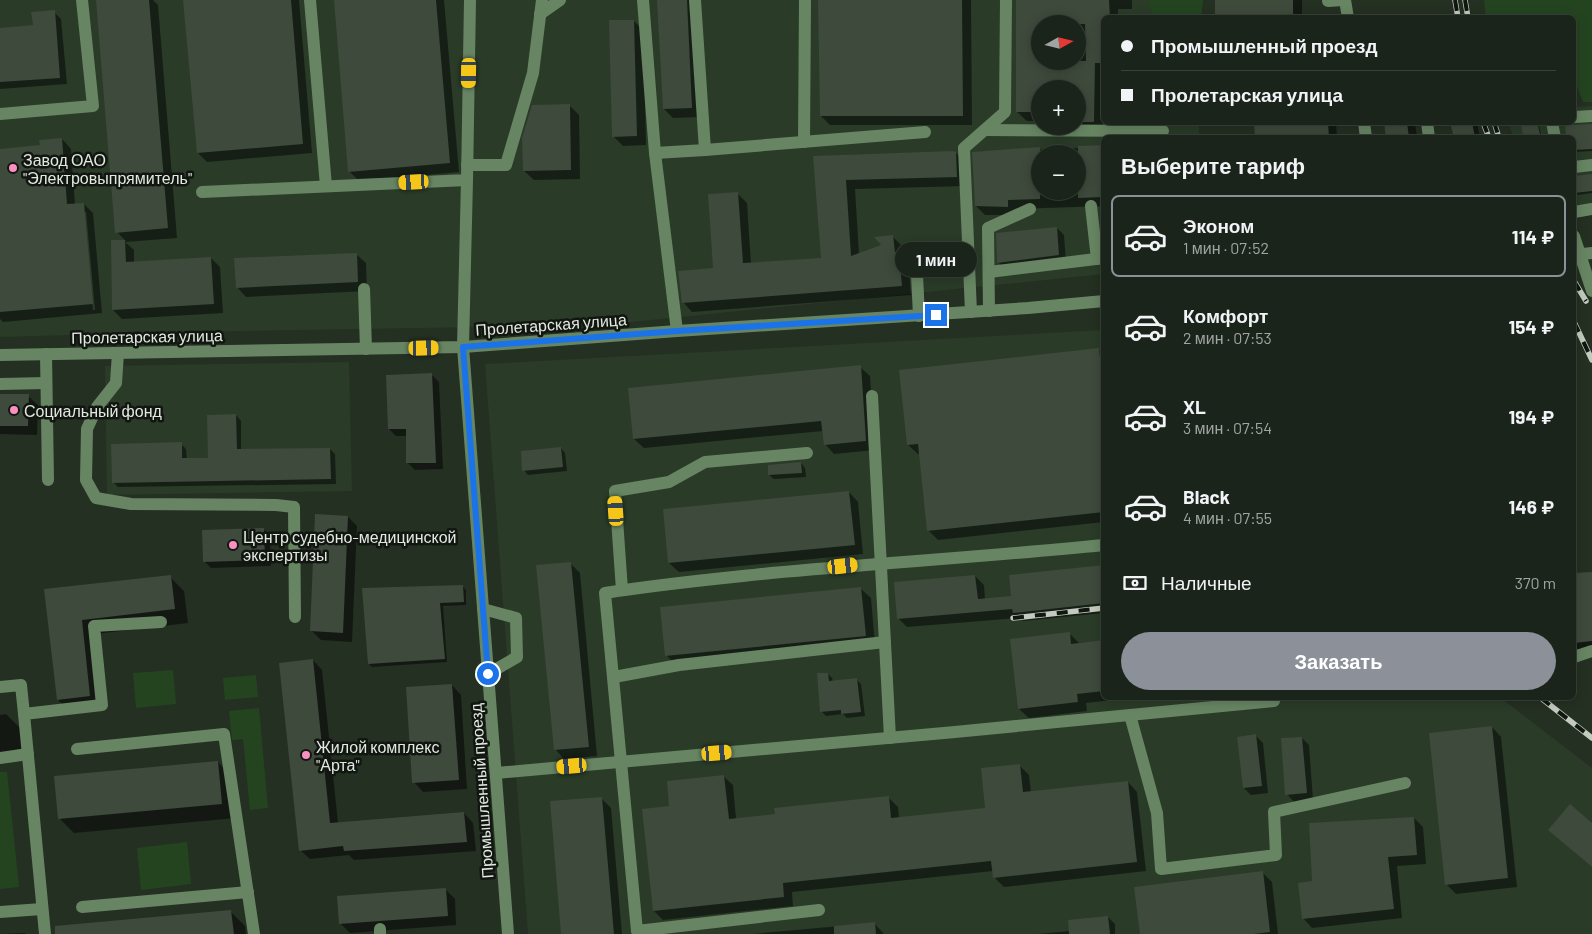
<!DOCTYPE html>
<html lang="ru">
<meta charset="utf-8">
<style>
:root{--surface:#1b241a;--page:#242c23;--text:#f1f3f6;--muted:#a0a4a2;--line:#394139;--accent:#8c9099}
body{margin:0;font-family:Barlow,sans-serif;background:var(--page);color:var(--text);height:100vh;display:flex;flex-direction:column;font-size:19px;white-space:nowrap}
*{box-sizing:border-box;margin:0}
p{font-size:16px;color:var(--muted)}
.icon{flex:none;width:28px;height:28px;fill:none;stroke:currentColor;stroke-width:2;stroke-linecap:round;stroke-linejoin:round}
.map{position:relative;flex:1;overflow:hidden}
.drawer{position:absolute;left:1101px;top:135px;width:475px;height:565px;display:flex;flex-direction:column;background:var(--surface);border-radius:8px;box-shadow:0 2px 12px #0003,0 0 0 1px var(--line)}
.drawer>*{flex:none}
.top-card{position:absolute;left:1101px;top:15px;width:475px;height:110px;border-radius:8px;box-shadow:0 2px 12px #0003,0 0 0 1px var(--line);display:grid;align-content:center;height:110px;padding:0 20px;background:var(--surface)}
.needle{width:32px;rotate:82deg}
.fabs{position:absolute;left:1031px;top:15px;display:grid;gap:10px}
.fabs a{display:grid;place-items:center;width:55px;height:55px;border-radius:50%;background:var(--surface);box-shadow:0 2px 12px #0003,0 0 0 1px var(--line);font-size:25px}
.end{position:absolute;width:22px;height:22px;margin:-11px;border:6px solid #1a73e8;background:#fff;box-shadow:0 0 0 2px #fff}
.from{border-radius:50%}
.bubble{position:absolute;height:35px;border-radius:18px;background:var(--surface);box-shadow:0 2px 12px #0003,0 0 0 1px var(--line);font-size:16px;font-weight:700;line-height:35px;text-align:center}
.car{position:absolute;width:15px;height:30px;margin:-15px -8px;border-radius:6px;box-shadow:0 0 4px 1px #0007;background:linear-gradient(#f5c518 24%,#345 0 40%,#f5c518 0 76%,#345 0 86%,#f5c518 0)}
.top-card b{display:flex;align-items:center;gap:18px;height:48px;font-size:19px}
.top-card b+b{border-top:1px solid var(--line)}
.top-card i{width:12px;height:12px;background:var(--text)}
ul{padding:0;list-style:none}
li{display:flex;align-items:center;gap:15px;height:82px;margin:0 10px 8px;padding:0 10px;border:2px solid transparent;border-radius:8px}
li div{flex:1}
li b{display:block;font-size:19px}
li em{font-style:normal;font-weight:700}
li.active{border-color:var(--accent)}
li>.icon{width:45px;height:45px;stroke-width:1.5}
h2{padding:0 20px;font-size:22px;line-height:60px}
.pay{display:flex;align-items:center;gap:12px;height:55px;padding:0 20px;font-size:19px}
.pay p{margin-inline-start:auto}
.button{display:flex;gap:10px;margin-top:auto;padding:10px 20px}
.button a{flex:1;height:58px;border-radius:30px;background:var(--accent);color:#fff;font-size:20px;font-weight:700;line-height:58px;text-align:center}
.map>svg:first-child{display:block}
.built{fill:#2a3b28;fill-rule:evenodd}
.green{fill:#244420}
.shadow{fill:#0007;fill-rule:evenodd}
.building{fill:#3e4a3c;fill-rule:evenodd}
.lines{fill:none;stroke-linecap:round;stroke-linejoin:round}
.minor{stroke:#678563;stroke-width:12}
.rail-casing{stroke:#c3cbc1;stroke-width:5.5}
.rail{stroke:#111610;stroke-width:4;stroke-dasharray:11;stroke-linecap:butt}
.minor-bridge{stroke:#678563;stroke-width:12}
.route{stroke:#1a73e8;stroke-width:6}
.poi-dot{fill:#fc8fc2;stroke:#111610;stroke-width:2}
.labels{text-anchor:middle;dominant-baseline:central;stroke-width:5;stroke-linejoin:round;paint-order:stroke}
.poi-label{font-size:16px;fill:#e1e9e0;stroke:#111610;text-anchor:start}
.street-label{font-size:16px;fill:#e1e9e0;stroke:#111610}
</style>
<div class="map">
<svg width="1592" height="934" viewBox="0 0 1592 934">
<rect width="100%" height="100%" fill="#243022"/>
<g class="built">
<path d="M0,0H1199V17L1104,18V122L1199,123V137L1104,138V274L602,325L183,332L0,337ZM1040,24H1078V61H1040ZM1040,89H1078V126H1040ZM1040,154H1078V191H1040Z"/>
<polygon points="1592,106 1592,204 1574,205 1574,138 1514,137 1508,123 1574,122 1574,107"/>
<polygon points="1104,330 1104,698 1501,698 1592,768 1592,934 528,934 485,364"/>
<polygon points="349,362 352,491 107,495 105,366"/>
</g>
<g class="green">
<polygon points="1149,0 1203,0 1201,17 1153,17"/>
<polygon points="1484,0 1592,0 1592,102 1583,102 1574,78 1574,18 1486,17"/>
<polygon points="173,670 176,704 136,708 133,673"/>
<polygon points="256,675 258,697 225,700 223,678"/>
<polygon points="259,708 268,808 250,810 243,739 232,740 229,711"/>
<polygon points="0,772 7,772 19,887 0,889"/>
<polygon points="187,842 191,884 141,890 137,848"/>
</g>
<g class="shadow">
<polygon points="98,0 153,0 158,5 177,238 125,242 134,250 134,263 211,258 220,267 223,313 122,319 113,310 112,241 126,241 117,232"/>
<polygon points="184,0 299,0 312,153 207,162 198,153"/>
<polygon points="335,0 444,0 459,172 359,181 349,171"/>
<polygon points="659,0 695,0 701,117 673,118 664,109"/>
<polygon points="820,0 971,0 972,125 830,125 821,116"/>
<path d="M1017,0H1132V9H1118V18H1104L1103,131H1086L1078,123V89H1040V121H1027L1017,112ZM1040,24H1078V61H1040Z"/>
<rect x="1216" y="0" width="86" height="18"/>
<polygon points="54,12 61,19 67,84 0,89 0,30 34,27"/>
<polygon points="634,21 643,30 646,145 623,146 613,136"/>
<polygon points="569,105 579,115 580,179 534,180 524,171"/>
<polygon points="1255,122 1336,122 1337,138 1256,138"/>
<polygon points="1385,122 1415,122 1417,138 1387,138"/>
<polygon points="1452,122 1477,122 1480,138 1455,138"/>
<polygon points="1521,122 1538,122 1542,138 1525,138"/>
<polygon points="1592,125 1592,151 1574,152 1574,126"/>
<path d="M62,139L71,149L75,205L84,204L93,213L102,313L3,322L0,319V150L41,146ZM84,212H86L95,310H93Z"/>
<path d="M1104,147V206L1017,209V215H985L976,206L975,152ZM1040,154H1078V191H1040Z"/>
<polygon points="956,153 965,162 966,186 855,189 859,254 883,245 893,237 902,246 903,257 908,262 911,295 692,312 683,302 714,269 737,193 747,203 751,264 822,259 815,157 845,155"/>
<polygon points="1592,175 1592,193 1578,195 1576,193 1574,177"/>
<polygon points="1057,228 1064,235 1066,262 1005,269 998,262"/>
<polygon points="960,252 964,256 965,274 932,277 927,272"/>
<polygon points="356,254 366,263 367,291 246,297 237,287"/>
<polygon points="1098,349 1104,355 1104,522 938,540 928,530 920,454 918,454 908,445"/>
<polygon points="860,367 870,376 875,450 834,454 825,444 823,431 644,448 634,439"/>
<polygon points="432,375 439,382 443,469 415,470 408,463 407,436 396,436 389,429"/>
<polygon points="0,395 28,396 38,405 37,435 0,434"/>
<polygon points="236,415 241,421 241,450 330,449 335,454 336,484 118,487 113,482 181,444 186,449 187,460 209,459"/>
<polygon points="561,448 565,453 567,471 528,475 524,470"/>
<polygon points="801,463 805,468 806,477 774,479 769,475"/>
<polygon points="849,492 858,502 863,554 679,572 669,563"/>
<polygon points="348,517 357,526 352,642 321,640 312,631"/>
<polygon points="263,529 270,536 271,566 211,568 204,561"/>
<polygon points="570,563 580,573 597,756 564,759 555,749"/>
<polygon points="1104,566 1104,613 1023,621 1019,618 907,627 898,618 975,576 984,585 985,600 1013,597"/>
<polygon points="1592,573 1592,650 1579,650 1574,646 1574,574"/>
<polygon points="170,577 184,591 188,623 95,634 104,710 72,714 58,700 46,590"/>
<polygon points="463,587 466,590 466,605 443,606 447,662 372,667 369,664 363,590"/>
<polygon points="861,589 871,598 875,645 676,665 666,655"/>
<polygon points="1070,634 1079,643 1104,641 1104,698 1131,698 1086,703 1087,711 1029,718 1019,709"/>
<polygon points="313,660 322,670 338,823 464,813 473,823 476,851 354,860 349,855 310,859 300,850"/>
<polygon points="828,674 832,678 833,682 856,679 861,684 865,716 847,718 843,714 826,716 821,711"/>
<polygon points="452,685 461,695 467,789 423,792 414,782"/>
<polygon points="6,714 21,729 24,758 0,761 0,715"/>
<polygon points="1492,727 1501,737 1517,887 1456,894 1446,884"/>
<polygon points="1256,736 1263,743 1268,793 1251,795 1244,788"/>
<polygon points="1302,738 1309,745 1313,800 1294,802 1287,794"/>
<polygon points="218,762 232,777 236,818 74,833 60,819"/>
<polygon points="1020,766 1029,775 1031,793 1128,782 1137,792 1146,871 1004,887 994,877 993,871 792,892 793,906 663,920 654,911 671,807 723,776 733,785 736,819 777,815 888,797 898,807 899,818 987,809"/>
<polygon points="601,798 611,808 622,934 563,934"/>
<polygon points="1414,818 1423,827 1426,864 1397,866 1402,918 1312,928 1303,918 1313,882"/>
<polygon points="1592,825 1592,867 1549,830"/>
<polygon points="1263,873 1272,882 1278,934 1141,934"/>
<polygon points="445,889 455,899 456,925 350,933 340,923"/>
<polygon points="231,912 245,926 246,934 59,934"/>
<polygon points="1108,917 1115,924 1115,934 1038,934 1070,931"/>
<polygon points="874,923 884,934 752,934"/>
<polygon points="25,933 26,934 0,934"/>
</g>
<g class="building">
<polygon points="96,0 149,0 168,228 115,233"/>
<polygon points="183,0 291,0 303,144 197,153"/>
<polygon points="334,0 436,0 450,163 348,172"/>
<polygon points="657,0 687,0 692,108 663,109"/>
<polygon points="818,0 962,0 963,116 820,116"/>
<path d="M1016,0H1109L1110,18H1104V63H1095L1094,122H1078V89H1040V112H1016ZM1040,24H1085L1086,61H1040Z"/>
<rect x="1215" y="0" width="78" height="18"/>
<polygon points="55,10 60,78 0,82 0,28 33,25 31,12"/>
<polygon points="609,20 634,20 637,136 612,137"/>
<polygon points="570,104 571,170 523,171 522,138 532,105"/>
<polygon points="1254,122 1328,122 1329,138 1255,138"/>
<polygon points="1384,122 1407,122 1409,138 1386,138"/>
<polygon points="1450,122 1472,122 1475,138 1454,138"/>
<polygon points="1520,122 1537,122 1541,138 1524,138"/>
<polygon points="1565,122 1574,125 1592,124 1592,149 1574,150 1574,138 1566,138"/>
<polygon points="62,138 67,204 84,203 93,304 0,312 0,149 40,145 39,140"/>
<polygon points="1104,145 1104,197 1078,198 1078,146"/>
<polygon points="1040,147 1040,199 1008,200 1008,207 975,206 972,152"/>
<polygon points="952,151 956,152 957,177 846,180 851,256 881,245 874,237 893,235 895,252 899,252 902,286 682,303 678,271 713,268 708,194 738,192 743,263 821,258 813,156"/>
<polygon points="1592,174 1592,191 1574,193 1574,176"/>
<polygon points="1057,227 1059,255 997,263 996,233"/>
<polygon points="111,240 125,240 126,262 211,257 214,304 112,310"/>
<polygon points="960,251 961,270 926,273 924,253"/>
<polygon points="357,253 358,282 236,288 234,258"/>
<polygon points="1099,348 1104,393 1104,512 927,531 918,444 907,445 899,370"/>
<polygon points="861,365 866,441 824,445 821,421 633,439 628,388"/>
<polygon points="432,373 436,463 406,463 406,429 388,429 386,375"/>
<polygon points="0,394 29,394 28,426 0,426"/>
<polygon points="236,414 237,449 330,448 331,479 112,483 111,444 182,442 182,458 208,458 207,415"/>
<polygon points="561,447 563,467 522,471 521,451"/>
<polygon points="801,462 802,473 768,475 768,465"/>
<polygon points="849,491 855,545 668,563 663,509"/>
<polygon points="315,514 348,516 343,633 310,631"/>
<polygon points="264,528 265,560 203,562 202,530"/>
<polygon points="571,562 589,747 554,750 536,565"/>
<polygon points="1104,565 1104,603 1013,613 1012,609 897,619 894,582 975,575 978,599 1011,596 1009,575"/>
<polygon points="1592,572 1592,641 1574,643 1574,573"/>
<polygon points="171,575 175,609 82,620 90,696 57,700 44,589"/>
<polygon points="463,585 464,602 440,603 445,659 368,664 362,588"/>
<polygon points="861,587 866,636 665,656 660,607"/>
<polygon points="1070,632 1071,644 1104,640 1104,691 1077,694 1078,702 1018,709 1010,639"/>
<polygon points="313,659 330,823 464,812 467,842 344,851 343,846 299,851 279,663"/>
<polygon points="817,673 828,673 829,681 857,678 861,712 841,714 841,710 820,712"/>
<polygon points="452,684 459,780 412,783 406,687"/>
<polygon points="1492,726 1508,878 1445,885 1429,733"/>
<polygon points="1256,734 1262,786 1243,788 1237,737"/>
<polygon points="1302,737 1307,793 1285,795 1281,738"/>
<polygon points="218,761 222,804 58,819 54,776"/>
<polygon points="1020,764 1023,792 1128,781 1137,862 993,878 991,861 783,883 784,897 653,911 642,809 669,806 667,781 724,775 729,819 775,814 774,808 889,796 891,818 985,808 981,768"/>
<polygon points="602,797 614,934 561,934 550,801"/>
<polygon points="1570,804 1592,823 1592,867 1548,830"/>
<polygon points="1414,817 1417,855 1388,857 1394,909 1302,919 1298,883 1312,881 1309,823"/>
<polygon points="1263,871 1270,932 1254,934 1140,934 1134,887"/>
<polygon points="446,888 448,916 339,924 337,896"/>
<polygon points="231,910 234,934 55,934 55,926"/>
<polygon points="1108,916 1110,934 1069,934 1068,920"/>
<polygon points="875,922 876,934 834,934 834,926"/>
</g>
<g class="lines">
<g class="minor">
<polyline points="310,0 326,186"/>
<polyline points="643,0 655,153 677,331"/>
<polyline points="1345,0 1348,18"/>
<polyline points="1328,1 1343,0"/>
<polyline points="540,14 560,0"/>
<polyline points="0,114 93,106 82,0"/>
<polyline points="1574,117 1592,116"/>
<polyline points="1364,122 1366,138"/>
<polyline points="1427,122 1429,138"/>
<polyline points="1552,122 1555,138"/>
<polyline points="985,130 1163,131"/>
<polyline points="804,142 805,0"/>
<polyline points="705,150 925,132"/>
<polyline points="655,153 705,150 695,0"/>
<polyline points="467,165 506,165 533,73 542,0"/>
<polyline points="1574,167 1592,165"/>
<polyline points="467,180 463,347 508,934"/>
<polyline points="202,192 467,180 470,0"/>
<polyline points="1091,206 1097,259"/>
<polyline points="1574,212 1592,209"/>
<polyline points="1574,236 1592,291"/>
<polyline points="916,254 919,316"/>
<polyline points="989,272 1104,258"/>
<polyline points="364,289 366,349"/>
<polyline points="989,311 988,228 1030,209"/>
<polyline points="971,312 964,148 1005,112 1006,0"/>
<polyline points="118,353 116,383 97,407 87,429 86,480 96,498 131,504 276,505 294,507 295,617"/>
<polyline points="46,354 48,480"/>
<polyline points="0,355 463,347 677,331 1028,308 1104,301"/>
<polyline points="0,384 46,383"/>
<polyline points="872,396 890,738"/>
<polyline points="622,590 615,491 669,482 705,462 807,453"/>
<polyline points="483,609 516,618 517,657 488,674"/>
<polyline points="1574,657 1592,651"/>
<polyline points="614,677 679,665 885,642"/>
<polyline points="0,687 21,685 24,714"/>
<polyline points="1130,715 1157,813 1161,869 1276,855 1274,812 1405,783"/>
<polyline points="77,749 224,734 254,934"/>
<polyline points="0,758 28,754"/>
<polyline points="496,773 955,732 1274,701"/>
<polyline points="82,907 248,892"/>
<path d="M819,910L637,931L605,593C660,584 715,579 771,573C882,563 993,556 1104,545"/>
<polyline points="0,912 42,909"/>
<polyline points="380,929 380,934"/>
<polyline points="45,934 24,714 102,705 94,626 161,622"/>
</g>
<g class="rail-casing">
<g id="rail">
<polyline points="1455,0 1458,18"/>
<polyline points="1465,0 1468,18"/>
<polyline points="1483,122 1489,138"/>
<polyline points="1494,122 1499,138"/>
<polyline points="1574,281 1586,301"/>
<polyline points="1574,322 1592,360"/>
<polyline points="1013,618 1104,608"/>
<polyline points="1541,698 1592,738"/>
</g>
</g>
<use href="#rail" class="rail"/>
<polyline class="minor-bridge" points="1574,255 1592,253"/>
</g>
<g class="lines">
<polyline class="route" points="488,674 463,347 677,331 936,315"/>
</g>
<g class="poi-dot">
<circle cx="13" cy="168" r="5"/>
<circle cx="14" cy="410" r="5"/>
<circle cx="233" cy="545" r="5"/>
<circle cx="306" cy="755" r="5"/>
</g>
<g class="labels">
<g class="poi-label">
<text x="23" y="159">Завод ОАО<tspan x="23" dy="18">"Электровыпрямитель"</tspan></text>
<text x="24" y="410">Социальный фонд</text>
<text x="243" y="536">Центр судебно-медицинской<tspan x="243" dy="18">экспертизы</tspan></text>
<text x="316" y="746">Жилой комплекс<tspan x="316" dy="18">"Арта"</tspan></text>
</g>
<g class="street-label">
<text transform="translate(551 324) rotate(-4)">Пролетарская улица</text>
<text transform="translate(147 336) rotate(-1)">Пролетарская улица</text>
<text transform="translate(481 791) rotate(-94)">Промышленный проезд</text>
</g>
</g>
</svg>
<div class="fabs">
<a><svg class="needle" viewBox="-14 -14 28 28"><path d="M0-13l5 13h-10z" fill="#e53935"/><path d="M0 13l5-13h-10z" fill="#a0a4a2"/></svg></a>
<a>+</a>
<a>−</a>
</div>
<i class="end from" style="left:488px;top:674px"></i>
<i class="end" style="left:936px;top:315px"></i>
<div class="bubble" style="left:895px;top:242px;width:82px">1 мин</div>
<i class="car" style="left:469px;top:73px;rotate:181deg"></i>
<i class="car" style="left:414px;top:182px;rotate:267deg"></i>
<i class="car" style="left:424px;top:348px;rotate:89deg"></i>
<i class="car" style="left:616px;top:511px;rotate:356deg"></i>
<i class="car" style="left:843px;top:566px;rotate:84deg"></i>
<i class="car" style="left:717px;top:753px;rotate:85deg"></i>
<i class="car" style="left:572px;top:766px;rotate:265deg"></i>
<div class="top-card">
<b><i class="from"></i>Промышленный проезд</b>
<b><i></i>Пролетарская улица</b>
</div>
<section class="drawer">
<h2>Выберите тариф</h2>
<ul>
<li class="active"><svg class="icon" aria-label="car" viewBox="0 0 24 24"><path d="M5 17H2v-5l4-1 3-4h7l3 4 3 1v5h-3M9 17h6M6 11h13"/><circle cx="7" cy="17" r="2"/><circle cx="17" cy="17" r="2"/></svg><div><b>Эконом</b><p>1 мин · 07:52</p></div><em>114 ₽</em></li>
<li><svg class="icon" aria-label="car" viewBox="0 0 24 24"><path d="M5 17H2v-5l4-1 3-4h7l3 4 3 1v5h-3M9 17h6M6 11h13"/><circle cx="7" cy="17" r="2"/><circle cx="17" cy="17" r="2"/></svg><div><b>Комфорт</b><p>2 мин · 07:53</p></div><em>154 ₽</em></li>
<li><svg class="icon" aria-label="car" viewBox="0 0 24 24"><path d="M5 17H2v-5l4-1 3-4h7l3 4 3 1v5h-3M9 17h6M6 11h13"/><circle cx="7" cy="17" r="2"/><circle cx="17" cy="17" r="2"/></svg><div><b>XL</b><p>3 мин · 07:54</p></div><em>194 ₽</em></li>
<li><svg class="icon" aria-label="car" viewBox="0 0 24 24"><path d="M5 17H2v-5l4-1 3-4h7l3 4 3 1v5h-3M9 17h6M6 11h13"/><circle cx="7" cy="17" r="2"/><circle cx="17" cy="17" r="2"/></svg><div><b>Black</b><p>4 мин · 07:55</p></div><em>146 ₽</em></li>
</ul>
<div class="pay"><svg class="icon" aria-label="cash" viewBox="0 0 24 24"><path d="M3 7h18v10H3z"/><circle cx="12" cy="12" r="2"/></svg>Наличные<p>370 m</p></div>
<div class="button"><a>Заказать</a></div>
</section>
</div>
